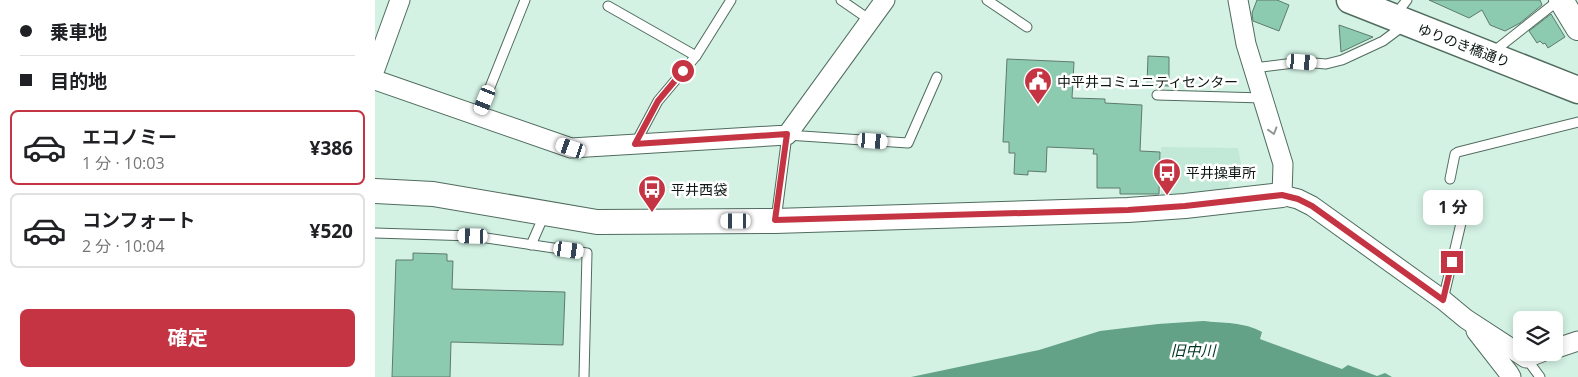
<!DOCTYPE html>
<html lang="ja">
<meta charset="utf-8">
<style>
:root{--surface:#fff;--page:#f6f6f6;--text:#202124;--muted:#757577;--line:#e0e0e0;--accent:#c43443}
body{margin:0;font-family:"Open Sans","Noto Sans JP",sans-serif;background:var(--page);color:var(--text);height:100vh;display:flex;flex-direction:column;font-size:19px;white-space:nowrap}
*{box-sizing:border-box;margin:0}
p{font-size:16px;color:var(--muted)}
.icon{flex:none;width:28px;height:28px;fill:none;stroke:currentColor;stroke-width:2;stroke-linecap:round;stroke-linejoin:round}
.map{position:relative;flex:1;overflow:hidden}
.side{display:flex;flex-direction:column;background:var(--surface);width:375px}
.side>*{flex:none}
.guide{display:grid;align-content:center;height:110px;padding:0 20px;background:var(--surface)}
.buttons{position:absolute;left:1138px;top:311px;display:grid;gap:10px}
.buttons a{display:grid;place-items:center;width:50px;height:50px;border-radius:8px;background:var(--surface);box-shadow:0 2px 8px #0003;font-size:25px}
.end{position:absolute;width:22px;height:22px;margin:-11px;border:6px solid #c43443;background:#fff;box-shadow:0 0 0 2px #fff}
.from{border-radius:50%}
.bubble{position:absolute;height:35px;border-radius:8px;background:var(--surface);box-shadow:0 2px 8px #0003;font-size:16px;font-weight:700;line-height:35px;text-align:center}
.car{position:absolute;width:15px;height:30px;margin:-15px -8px;border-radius:6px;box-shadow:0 0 4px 1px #0007;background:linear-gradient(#fff 24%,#345 0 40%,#fff 0 76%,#345 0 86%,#fff 0)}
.guide b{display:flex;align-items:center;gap:18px;height:48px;font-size:19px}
.guide b+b{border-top:1px solid var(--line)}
.guide i{width:12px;height:12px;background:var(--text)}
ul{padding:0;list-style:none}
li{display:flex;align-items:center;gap:15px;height:75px;margin:0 10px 8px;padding:0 10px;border:2px solid var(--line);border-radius:8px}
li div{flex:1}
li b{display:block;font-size:19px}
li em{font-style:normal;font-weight:700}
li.current{border-color:var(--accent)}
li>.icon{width:45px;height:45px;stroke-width:1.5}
.button{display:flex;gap:10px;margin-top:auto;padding:10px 20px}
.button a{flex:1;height:58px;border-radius:8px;background:var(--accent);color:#fff;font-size:20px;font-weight:700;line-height:58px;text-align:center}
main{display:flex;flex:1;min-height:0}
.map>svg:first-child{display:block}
.built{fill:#c2e9d7}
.water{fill:#64a288}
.building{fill:#8ccbb0;stroke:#5e7a6d}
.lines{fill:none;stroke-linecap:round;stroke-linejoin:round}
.service-casing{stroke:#506c5f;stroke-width:11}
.minor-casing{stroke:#506c5f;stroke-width:21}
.tertiary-casing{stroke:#506c5f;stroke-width:26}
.secondary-casing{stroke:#506c5f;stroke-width:29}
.service{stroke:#fff;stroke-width:9}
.minor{stroke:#fff;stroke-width:19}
.tertiary{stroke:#fff;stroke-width:24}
.secondary{stroke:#fff;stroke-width:26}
.oneway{stroke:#929794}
.route{stroke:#c43443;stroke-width:6}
.labels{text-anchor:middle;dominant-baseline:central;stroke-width:5;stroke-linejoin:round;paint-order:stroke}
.street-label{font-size:14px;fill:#0c1712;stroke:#fff}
.poi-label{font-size:14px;fill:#0c1712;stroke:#fff;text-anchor:start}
.water-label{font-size:15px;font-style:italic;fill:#003524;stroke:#fff}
</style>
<main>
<section class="side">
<div class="guide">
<b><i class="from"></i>乗車地</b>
<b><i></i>目的地</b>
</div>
<ul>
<li class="current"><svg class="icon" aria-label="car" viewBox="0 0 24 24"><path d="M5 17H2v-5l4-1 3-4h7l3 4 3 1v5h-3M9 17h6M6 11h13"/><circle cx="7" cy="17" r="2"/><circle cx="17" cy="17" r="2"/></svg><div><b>エコノミー</b><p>1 分 · 10:03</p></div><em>¥386</em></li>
<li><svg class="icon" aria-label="car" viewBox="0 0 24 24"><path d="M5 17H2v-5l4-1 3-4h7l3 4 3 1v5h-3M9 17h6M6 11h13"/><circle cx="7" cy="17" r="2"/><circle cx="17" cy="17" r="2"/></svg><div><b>コンフォート</b><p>2 分 · 10:04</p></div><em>¥520</em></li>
</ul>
<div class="button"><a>確定</a></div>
</section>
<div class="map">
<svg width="1203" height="377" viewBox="0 0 1203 377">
<rect width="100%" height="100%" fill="#d3f2e4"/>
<polygon class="built" points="786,147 863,148 867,168 856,170 854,188 828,197 786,199"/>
<path class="water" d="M828,321C847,323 870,322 887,332L885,339L967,369L973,365L1002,376L1010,373L1017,377H536L664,350L725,331L783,324Z"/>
<g class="building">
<polygon points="882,0 902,0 914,5 904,31 878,21 877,13"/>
<polygon points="1054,0 1165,0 1167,5 1145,23 1130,31 1115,25 1107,10 1094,18"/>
<polygon points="1176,14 1190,37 1173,48 1170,43 1168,44 1165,41 1162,43 1154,31"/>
<polygon points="964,25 998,37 966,52"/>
<polygon points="773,56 794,57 794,86 772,85"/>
<polygon points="632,59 699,62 697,98 730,99 730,103 767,105 765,151 785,152 784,194 745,194 745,188 722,188 722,154 718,154 719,149 672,147 671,172 653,171 653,175 639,174 640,153 634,153 634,142 628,142"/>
<polygon points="38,253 72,254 72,261 78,261 77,289 190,292 188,345 76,342 75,377 17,377 21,260 38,260"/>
</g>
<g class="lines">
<g class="service-casing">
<g id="service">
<polyline points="466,0 495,20"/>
<polyline points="612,0 652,27"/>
<polyline points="233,6 321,56"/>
<polyline points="1020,15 1032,0"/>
<polyline points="1118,52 1184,0"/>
<polyline points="879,68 927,62 951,64 967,60 1008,41 1028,26"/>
<polyline points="782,95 888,98"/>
<polyline points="103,117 150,0"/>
<polyline points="260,144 283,101 321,56 356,0"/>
<polyline points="1075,179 1080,154 1083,152 1203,122"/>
<polyline points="401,220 412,135 533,143 562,77"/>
<polyline points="0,233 98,236 212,253 209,377"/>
<polyline points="156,245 170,213"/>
<polyline points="1068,300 1090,206"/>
<polyline points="1151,358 1165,377"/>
</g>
</g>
<g class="minor-casing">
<g id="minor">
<polyline points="863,0 871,44 908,164 907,195 923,199 937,206 1068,300 1091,319 1151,358 1167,352"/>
<polyline points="0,69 25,0"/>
<polyline points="0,80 196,148 412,135 510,0"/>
<polyline points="1101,331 1133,372 1136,377"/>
<polyline points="1179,349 1203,341"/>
</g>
</g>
<g class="tertiary-casing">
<g id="tertiary">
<polyline points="1186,0 1203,28"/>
<polyline points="0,191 58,194 222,222 400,221 753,210 810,206 907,195"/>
</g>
</g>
<g class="secondary-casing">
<polyline id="secondary" points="975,0 1203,90"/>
</g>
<use href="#service" class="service"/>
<use href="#minor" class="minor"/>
<use href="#tertiary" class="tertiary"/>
<use href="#secondary" class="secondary"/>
</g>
<defs><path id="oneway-chevron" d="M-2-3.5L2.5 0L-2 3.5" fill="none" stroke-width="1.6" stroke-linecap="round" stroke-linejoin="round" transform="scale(1.25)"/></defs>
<use class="oneway" href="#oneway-chevron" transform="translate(898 131) rotate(73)"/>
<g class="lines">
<polyline class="route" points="308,71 283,101 260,144 412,134 400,220 753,210 810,206 907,195 923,199 937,206 1068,300 1077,262"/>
</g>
<defs>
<g id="civic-pin" transform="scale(1.4375)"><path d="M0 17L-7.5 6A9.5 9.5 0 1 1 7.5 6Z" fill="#c43443" stroke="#fff"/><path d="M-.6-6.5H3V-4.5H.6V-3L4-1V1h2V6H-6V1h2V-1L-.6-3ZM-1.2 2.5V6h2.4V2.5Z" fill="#fff"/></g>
<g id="bus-pin" transform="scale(1.4375)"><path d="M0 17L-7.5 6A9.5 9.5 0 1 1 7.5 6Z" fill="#c43443" stroke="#fff"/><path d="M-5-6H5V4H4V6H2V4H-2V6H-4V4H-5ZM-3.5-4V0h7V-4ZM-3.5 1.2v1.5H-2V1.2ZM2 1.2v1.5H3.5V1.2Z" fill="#fff"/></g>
</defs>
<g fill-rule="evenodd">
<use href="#civic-pin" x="663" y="81"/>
<use href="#bus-pin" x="792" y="172"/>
<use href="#bus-pin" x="277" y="189"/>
</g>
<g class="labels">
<g class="street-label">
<text transform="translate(1089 45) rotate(21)">ゆりのき橋通り</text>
</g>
<g class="poi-label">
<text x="682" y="81">中平井コミュニティセンター</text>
<text x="811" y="172">平井操車所</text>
<text x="296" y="189">平井西袋</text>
</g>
<g class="water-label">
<text x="818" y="350">旧中川</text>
</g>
</g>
</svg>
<div class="buttons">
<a><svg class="icon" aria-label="layers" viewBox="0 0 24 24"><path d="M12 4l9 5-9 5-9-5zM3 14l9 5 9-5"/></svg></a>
</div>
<i class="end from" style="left:308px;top:71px"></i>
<i class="end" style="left:1077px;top:262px"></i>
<div class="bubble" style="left:1048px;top:190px;width:60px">1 分</div>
<i class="car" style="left:927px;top:62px;rotate:95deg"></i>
<i class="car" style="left:110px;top:100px;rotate:202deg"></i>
<i class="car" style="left:498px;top:141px;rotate:94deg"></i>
<i class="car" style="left:196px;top:148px;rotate:289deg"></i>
<i class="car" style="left:361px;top:221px;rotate:270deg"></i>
<i class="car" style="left:98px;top:236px;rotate:272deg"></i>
<i class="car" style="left:194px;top:250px;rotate:98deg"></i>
</div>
</main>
